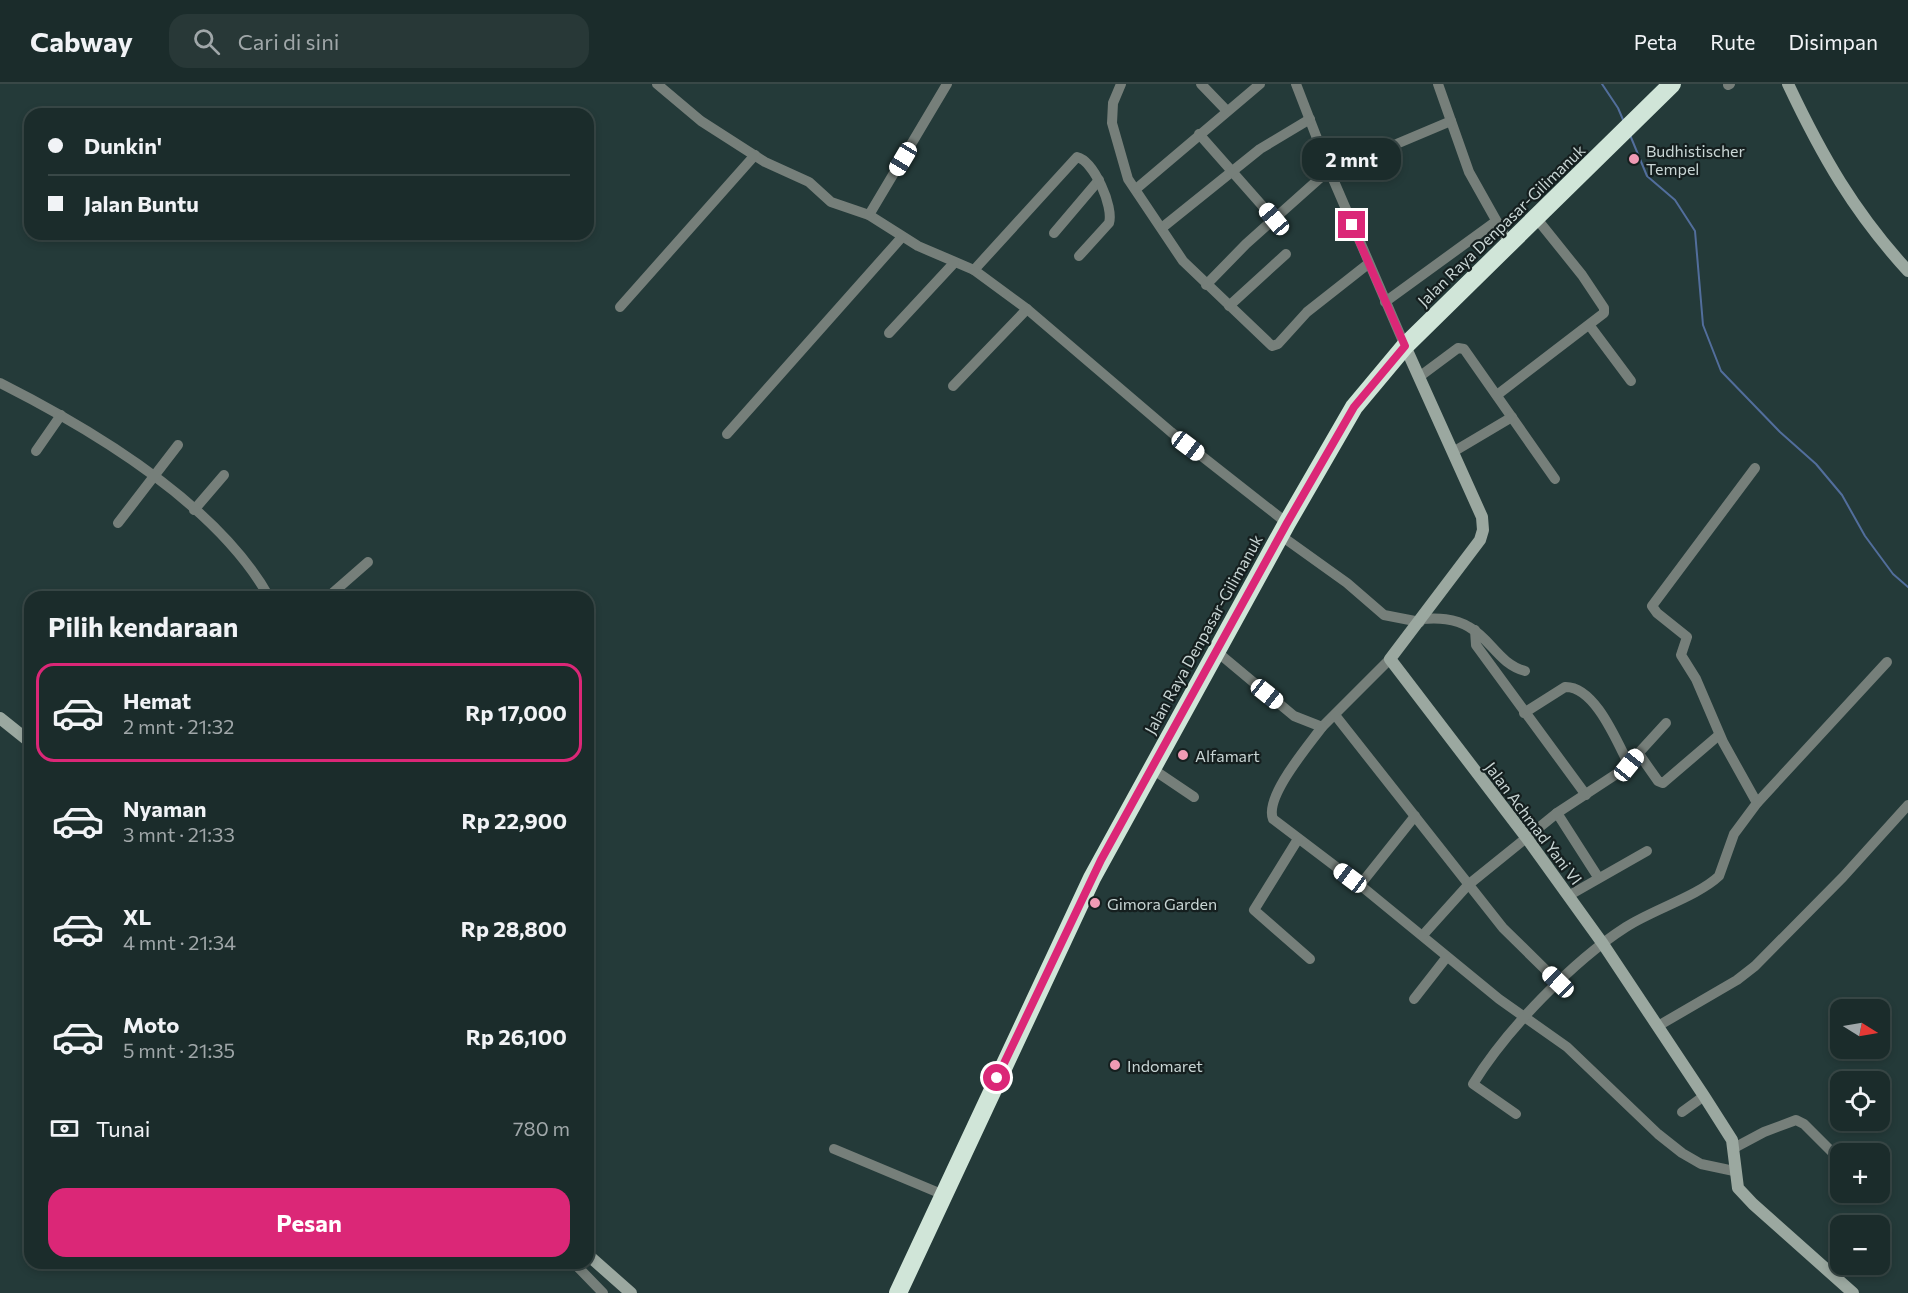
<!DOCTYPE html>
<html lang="id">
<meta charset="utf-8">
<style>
:root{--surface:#1b2c2b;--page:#283837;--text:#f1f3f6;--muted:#a0a7a9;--line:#394847;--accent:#db2777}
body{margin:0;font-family:Commissioner,sans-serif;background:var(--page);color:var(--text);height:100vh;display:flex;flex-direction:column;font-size:22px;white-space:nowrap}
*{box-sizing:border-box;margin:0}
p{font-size:20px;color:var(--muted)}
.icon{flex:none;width:33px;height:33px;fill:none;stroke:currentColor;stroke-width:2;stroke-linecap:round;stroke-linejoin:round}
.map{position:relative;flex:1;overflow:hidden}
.sheet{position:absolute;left:24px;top:507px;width:570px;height:678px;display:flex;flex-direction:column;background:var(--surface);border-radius:18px;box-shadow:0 3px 9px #0003,0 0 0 2px var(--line)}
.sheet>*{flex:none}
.top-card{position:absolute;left:24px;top:24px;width:570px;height:132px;border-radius:18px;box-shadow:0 3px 9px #0003,0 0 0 2px var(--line);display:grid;align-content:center;height:132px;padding:0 24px;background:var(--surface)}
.needle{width:39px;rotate:101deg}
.buttons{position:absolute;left:1830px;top:915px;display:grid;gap:12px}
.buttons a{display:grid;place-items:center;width:60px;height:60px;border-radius:12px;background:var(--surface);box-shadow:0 3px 9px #0003,0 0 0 2px var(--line);font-size:30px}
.end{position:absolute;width:27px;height:27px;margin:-14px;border:8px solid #db2777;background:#fff;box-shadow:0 0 0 3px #fff}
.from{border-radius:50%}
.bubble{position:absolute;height:42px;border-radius:18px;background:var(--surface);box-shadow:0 3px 9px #0003,0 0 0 2px var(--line);font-size:20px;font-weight:700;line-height:42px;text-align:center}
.car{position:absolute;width:18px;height:36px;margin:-18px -9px;border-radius:8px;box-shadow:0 0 4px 2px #0007;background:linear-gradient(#fff 24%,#345 0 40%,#fff 0 76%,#345 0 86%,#fff 0)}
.top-card b{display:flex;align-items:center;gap:21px;height:57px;font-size:22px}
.top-card b+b{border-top:2px solid var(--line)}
.top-card i{width:15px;height:15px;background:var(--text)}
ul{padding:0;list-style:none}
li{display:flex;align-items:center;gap:18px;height:99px;margin:0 12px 9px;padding:0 12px;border:3px solid transparent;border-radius:18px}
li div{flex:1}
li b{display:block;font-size:22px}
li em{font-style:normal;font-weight:700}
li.active{border-color:var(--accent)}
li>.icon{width:54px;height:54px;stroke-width:1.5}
h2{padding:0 24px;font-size:27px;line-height:72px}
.pay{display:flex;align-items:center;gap:15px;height:66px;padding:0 24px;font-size:22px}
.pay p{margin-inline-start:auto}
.cta{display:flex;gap:12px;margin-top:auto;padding:12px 24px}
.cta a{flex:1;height:69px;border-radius:18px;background:var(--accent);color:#fff;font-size:24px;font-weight:700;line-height:69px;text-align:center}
header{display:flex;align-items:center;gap:36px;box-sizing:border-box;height:84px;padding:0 30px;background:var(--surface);border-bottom:2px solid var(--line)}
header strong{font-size:28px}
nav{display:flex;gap:33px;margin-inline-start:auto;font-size:21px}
.search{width:420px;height:54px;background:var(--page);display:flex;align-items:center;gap:15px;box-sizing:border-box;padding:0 21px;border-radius:18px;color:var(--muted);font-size:22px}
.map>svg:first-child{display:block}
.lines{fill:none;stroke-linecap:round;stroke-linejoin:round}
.stream{stroke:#526e9c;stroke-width:2}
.street{stroke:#767f7a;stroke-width:10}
.secondary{stroke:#9ba8a0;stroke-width:12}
.highway{stroke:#d0e5d8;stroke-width:18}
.route{stroke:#db2777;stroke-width:8}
.poi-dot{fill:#f09ab4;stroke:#151f1f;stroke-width:2}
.labels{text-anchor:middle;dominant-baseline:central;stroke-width:4.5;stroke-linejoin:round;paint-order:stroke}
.poi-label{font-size:16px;fill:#c9d6d5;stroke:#151f1f;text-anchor:start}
.street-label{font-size:16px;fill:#c9d6d5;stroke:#151f1f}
</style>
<header>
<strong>Cabway</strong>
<div class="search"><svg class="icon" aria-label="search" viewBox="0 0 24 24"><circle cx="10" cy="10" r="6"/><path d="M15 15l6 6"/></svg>Cari di sini</div>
<nav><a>Peta</a><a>Rute</a><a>Disimpan</a></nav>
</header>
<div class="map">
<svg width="1908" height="1209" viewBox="0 0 1908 1209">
<rect width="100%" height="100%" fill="#243a39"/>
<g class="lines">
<g class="stream">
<polyline points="1602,0 1618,24 1624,38"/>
<polyline points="1630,51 1647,92 1675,116 1695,147 1703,241 1721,287 1780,348 1816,380 1842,411 1865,452 1893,490 1908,503"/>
</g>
<g class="street">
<polyline points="657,0 701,37 765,78 809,98 831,118 869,131 918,162 974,186 1027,225 1171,348 1287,439"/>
<polyline points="1121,0 1113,19 1112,39 1128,95 1183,177 1272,262 1278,260 1307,228 1368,180"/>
<polyline points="1201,0 1227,27"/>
<polyline points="1296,0 1330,88 1405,262"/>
<polyline points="1438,0 1469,88 1510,161"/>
<polyline points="1728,1 1730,0"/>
<polyline points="1199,50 1274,135"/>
<polyline points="1330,88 1451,37"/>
<polyline points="1136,105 1260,0"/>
<polyline points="869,131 947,0"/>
<polyline points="1163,143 1260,65 1310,35"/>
<polyline points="1054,149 1099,96"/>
<path d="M974,186L1077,73C1094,77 1114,123 1109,139L1079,172"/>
<polyline points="1206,201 1246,160 1329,86"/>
<polyline points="1385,218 1495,138"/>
<polyline points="1229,222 1286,170"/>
<polyline points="620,223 755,71"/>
<polyline points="1590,242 1631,297"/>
<polyline points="889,249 954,179"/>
<polyline points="1419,293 1458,264 1464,265 1555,395"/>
<path d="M0,299C93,346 217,420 269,513"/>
<polyline points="953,302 1027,225"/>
<polyline points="1497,311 1604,229 1604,224 1582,191 1537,135"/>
<polyline points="727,350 902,153"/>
<polyline points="36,367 61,331"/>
<polyline points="1453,368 1512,333"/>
<polyline points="1755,384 1652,522 1657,529 1687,553 1681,571 1696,595 1723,658 1757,719"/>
<polyline points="194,426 224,391"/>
<polyline points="118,439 178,361"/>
<polyline points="1280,451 1347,499 1384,531 1420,538"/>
<polyline points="328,513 368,478"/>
<path d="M1422,535C1438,534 1454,534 1469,543C1491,555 1499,580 1525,587"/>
<polyline points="1475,546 1476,561 1586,711"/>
<polyline points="1216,567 1294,632 1322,643 1390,575"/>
<path d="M1524,629L1565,603C1595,602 1617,658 1629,681"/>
<polyline points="1335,631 1503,844 1558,898"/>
<path d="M1322,643C1309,661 1264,713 1273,735L1360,801L1499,915L1567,963L1658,1050L1682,1069L1701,1080L1734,1087"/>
<polyline points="1639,670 1658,697 1663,699 1719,651"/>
<polyline points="1151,684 1194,713"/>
<polyline points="1557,729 1598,793"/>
<polyline points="1298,755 1254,826 1310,875"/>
<polyline points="1360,801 1415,732"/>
<polyline points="1568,812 1647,767"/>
<polyline points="1423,851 1468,801 1557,729 1624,685 1666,639"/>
<polyline points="1414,915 1446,874"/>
<polyline points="1658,942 1737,896 1755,882 1843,793 1908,721"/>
<polyline points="1682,1028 1704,1012"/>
<path d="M1516,1030L1473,1000C1506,946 1573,877 1626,843C1652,826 1698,812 1719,792L1734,750L1757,719L1887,578"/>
<polyline points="1734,1064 1764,1048 1796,1036 1804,1040 1840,1076"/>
<polyline points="834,1065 944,1111"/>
<polyline points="1873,1108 1876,1112"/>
<polyline points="574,1179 603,1209"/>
</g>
<g class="secondary">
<path d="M1788,0C1822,72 1854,128 1908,187"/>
<polyline points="1405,262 1482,433 1483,446 1480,456 1390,575 1526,753 1603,860 1704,1012 1732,1056 1738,1104 1753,1120 1853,1209"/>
<polyline points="0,634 30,658"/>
<polyline points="588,1171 631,1209"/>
</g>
<polyline class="highway" points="898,1209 1092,794 1287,439 1354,323 1405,262 1672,0"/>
</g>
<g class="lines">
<polyline class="route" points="997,994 1101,776 1287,439 1354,323 1405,262 1352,141"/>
</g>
<g class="poi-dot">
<circle cx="1634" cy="75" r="6"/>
<circle cx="1183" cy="671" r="6"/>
<circle cx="1095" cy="819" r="6"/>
<circle cx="1115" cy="981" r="6"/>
</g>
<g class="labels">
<g class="poi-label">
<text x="1646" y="66">Budhistischer<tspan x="1646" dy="18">Tempel</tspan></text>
<text x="1195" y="671">Alfamart</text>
<text x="1107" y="819">Gimora Garden</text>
<text x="1127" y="981">Indomaret</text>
</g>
<g class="street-label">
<text transform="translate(1501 141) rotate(-44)">Jalan Raya Denpasar-Gilimanuk</text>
<text transform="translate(1203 550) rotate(-61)">Jalan Raya Denpasar-Gilimanuk</text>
<text transform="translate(1534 739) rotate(53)">Jalan Achmad Yani VI</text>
</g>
</g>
</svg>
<div class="buttons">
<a><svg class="needle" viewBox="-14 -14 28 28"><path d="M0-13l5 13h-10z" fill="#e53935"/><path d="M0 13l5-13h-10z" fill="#a0a7a9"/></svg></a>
<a><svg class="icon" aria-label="locate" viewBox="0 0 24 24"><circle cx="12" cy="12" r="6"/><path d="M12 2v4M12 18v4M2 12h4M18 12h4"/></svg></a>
<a>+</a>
<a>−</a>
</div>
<i class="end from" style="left:997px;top:994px"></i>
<i class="end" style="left:1352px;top:141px"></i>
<div class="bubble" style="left:1302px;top:54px;width:99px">2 mnt</div>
<i class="car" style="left:903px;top:75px;rotate:211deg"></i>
<i class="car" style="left:1274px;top:135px;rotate:320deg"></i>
<i class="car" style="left:1188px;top:362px;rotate:127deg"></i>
<i class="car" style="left:1267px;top:610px;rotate:129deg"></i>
<i class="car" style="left:1629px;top:681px;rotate:39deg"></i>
<i class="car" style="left:1350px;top:794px;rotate:307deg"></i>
<i class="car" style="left:1558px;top:898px;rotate:314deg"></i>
<div class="top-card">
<b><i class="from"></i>Dunkin'</b>
<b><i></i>Jalan Buntu</b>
</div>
<section class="sheet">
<h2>Pilih kendaraan</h2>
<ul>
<li class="active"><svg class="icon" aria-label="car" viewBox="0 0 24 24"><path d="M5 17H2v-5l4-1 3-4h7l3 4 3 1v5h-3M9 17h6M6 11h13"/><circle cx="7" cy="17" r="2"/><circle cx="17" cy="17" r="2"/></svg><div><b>Hemat</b><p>2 mnt · 21:32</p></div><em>Rp 17,000</em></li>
<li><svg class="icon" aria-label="car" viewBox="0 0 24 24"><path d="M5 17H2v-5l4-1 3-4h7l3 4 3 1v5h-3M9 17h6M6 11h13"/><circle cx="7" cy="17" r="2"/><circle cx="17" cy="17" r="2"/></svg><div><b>Nyaman</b><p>3 mnt · 21:33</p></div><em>Rp 22,900</em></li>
<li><svg class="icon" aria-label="car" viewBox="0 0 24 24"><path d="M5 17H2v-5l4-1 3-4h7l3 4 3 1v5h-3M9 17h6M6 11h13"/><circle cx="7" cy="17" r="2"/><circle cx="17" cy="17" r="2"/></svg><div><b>XL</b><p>4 mnt · 21:34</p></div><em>Rp 28,800</em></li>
<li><svg class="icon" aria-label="car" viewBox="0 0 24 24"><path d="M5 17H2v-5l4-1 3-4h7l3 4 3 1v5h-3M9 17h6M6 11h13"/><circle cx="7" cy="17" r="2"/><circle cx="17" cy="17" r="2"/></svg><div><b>Moto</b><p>5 mnt · 21:35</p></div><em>Rp 26,100</em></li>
</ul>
<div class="pay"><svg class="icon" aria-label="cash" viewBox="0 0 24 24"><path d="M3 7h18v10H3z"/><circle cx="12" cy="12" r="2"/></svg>Tunai<p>780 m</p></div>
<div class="cta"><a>Pesan</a></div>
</section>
</div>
